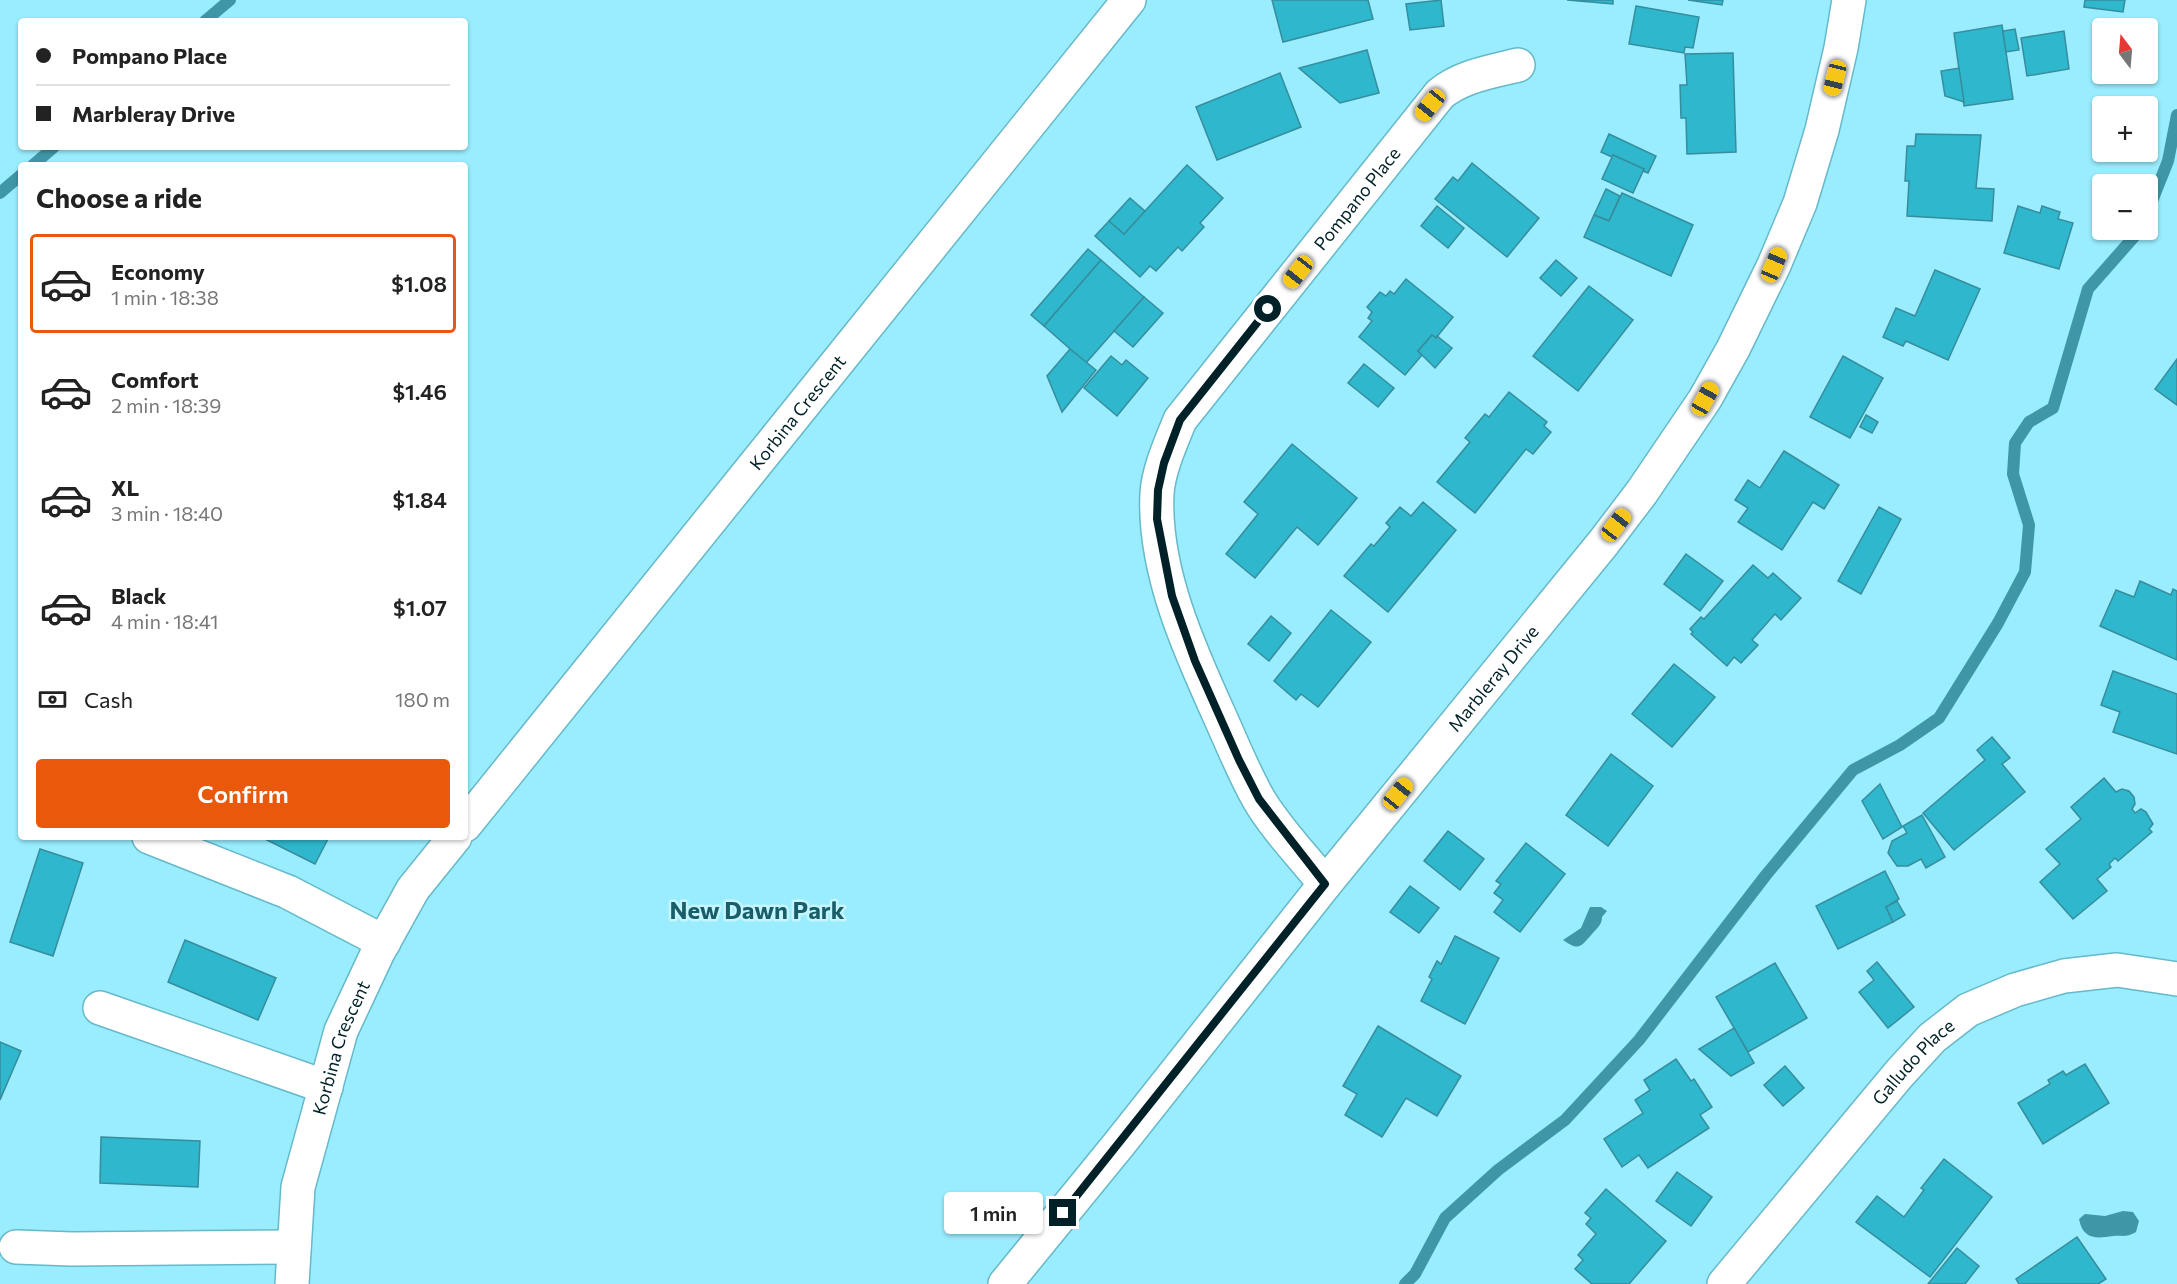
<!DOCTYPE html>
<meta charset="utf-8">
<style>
:root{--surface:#fff;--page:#f6f6f6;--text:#222;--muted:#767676;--line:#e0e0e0;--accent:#ea580c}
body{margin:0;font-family:Commissioner,sans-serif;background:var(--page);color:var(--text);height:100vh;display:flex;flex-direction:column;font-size:22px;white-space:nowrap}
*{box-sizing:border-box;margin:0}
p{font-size:20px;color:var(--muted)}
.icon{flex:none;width:33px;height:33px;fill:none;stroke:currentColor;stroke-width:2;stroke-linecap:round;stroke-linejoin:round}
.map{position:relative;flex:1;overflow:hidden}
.details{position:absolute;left:18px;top:162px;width:450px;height:678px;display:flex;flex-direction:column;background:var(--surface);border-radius:6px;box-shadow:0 2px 4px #0004}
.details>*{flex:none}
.guide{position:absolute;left:18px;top:18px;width:450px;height:132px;border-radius:6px;box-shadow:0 2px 4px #0004;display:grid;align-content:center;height:132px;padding:0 18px;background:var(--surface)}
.needle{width:39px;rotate:344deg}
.buttons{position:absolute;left:2092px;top:18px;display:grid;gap:12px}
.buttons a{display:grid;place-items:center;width:66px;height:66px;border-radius:6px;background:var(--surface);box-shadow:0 2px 4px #0004;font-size:30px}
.end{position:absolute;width:27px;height:27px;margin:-14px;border:8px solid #002127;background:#fff;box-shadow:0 0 0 3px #fff}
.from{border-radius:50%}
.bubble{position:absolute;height:42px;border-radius:6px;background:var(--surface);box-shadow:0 2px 4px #0004;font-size:20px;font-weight:600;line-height:42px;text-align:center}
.car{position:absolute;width:18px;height:36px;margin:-18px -9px;border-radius:8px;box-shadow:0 0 4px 2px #0007;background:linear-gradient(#f5c518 24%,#345 0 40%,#f5c518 0 76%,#345 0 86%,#f5c518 0)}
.guide b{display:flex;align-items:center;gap:21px;height:57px;font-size:22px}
.guide b+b{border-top:2px solid var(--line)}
.guide i{width:15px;height:15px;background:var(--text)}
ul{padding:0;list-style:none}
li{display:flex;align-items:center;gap:18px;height:99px;margin:0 12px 9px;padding:0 6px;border:3px solid transparent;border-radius:6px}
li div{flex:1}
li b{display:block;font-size:22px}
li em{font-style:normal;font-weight:600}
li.active{border-color:var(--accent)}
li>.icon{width:54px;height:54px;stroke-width:1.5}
h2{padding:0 18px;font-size:27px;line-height:72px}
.pay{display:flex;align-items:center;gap:15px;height:66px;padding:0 18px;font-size:22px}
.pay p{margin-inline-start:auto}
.action{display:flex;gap:12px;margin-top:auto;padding:12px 18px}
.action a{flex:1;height:69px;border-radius:6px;background:var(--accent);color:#fff;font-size:24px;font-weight:600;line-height:69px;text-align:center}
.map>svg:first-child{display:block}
.water{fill:#3f96a6}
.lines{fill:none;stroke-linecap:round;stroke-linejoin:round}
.stream{stroke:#3f96a6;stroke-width:12}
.building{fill:#2fb7cd;stroke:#368d9c;stroke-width:1.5}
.minor-casing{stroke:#65b9c9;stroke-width:36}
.minor{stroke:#fff;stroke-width:33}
.route{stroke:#002127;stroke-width:8}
.labels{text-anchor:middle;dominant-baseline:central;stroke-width:5;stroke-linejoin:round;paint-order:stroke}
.street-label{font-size:18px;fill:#002127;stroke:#c5f5fe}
.district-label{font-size:24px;font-weight:bold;fill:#185d68;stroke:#c5f5fe}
</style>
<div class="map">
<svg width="2177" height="1284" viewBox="0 0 2177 1284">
<rect width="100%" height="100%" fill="#99edfe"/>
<g class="water">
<path d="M1590,907H1601L1607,911L1602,917C1602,925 1597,928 1592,934C1581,946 1580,952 1563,940L1581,928Z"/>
<path d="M2123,1211L2133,1212L2139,1221L2136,1232C2125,1238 2124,1235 2113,1236C2095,1239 2083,1239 2079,1219L2085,1214L2105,1216Z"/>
</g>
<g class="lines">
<g class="stream">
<polyline points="205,21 230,0"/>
<polyline points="33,165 54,147"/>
<polyline points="0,193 21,175"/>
<polyline points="2148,211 2168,161 2177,115"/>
<polyline points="1405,1284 1415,1274 1445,1218 1498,1170 1565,1120 1639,1040 1766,875 1853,770 1900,745 1939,718 1998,623 2025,572 2029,525 2013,474 2015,443 2029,422 2053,408 2088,289 2140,230"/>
</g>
</g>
<g class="building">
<polygon points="1272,0 1368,0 1373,19 1283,42"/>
<polygon points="1441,0 1444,26 1410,30 1406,4"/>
<polygon points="1567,0 1613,0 1613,4"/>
<polygon points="1688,0 1723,0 1722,5"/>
<polygon points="2085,0 2125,0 2123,12 2084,7"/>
<polygon points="1636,6 1699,17 1693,48 1685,47 1684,53 1629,44"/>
<polygon points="2002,25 2013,99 1964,106 1954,33"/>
<polygon points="2015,29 2019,50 2006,52 2003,31"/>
<polygon points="2064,31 2069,69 2027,76 2021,38"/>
<polygon points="1367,50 1379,93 1340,103 1299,68"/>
<polygon points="1733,53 1736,152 1687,154 1686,118 1681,118 1680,85 1687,85 1685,54"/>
<polygon points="1959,68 1964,102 1945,96 1941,71"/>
<polygon points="1280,73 1301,127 1217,160 1196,107"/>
<polygon points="1609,134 1656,156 1648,173 1643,171 1644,169 1613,155 1612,157 1601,152"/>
<polygon points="1916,134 1981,135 1976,188 1994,189 1992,221 1907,216 1909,181 1905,181 1907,146 1915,146"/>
<polygon points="1613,155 1644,169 1633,193 1602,179"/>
<polygon points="1472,163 1539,218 1507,257 1435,199 1453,177 1458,181"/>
<polygon points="1187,165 1223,198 1200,223 1204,227 1182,251 1178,247 1156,271 1150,266 1140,277 1095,236 1109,221 1124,234"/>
<polygon points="1606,189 1620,196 1609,221 1594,215"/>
<polygon points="1622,193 1693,225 1671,276 1584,237 1594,215 1609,221"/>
<polygon points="1130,198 1145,211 1124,234 1109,221"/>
<polygon points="1437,206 1464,228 1448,248 1421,226"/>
<polygon points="2018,206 2040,213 2042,206 2060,212 2058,219 2073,223 2059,269 2004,253"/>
<polygon points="1088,249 1101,260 1044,326 1031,315"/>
<polygon points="1101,260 1144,297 1086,363 1044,326"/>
<polygon points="1556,260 1577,278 1561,296 1540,278"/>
<polygon points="1935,270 1980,289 1948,360 1906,341 1903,346 1883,337 1896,308 1915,316"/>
<polygon points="1406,279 1453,317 1436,338 1432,335 1418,351 1422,355 1405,375 1359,337 1372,321 1368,318 1372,312 1367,307 1380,292 1386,296 1390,291 1394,294"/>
<polygon points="1589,286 1633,320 1578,391 1533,356"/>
<polygon points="1144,297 1163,313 1133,347 1114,331"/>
<polygon points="1432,335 1436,338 1437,336 1452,348 1435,368 1418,351"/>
<polygon points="1070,349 1096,370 1062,412 1047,376"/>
<polygon points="1111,356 1122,365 1126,360 1148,378 1117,416 1084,388"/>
<polygon points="1843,356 1883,378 1850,438 1810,417"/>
<polygon points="2177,359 2177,405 2155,389"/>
<polygon points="1364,364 1394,388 1378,407 1348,383"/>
<polygon points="1509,392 1547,422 1544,426 1551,432 1533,454 1526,449 1475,513 1437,482 1470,442 1465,438 1485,414 1489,417"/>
<polygon points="1866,415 1878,422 1872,433 1860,427"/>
<polygon points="1292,444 1357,498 1318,545 1297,527 1255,578 1226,554 1258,514 1244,502"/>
<polygon points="1784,451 1839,485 1824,509 1813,502 1782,550 1738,522 1748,508 1735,500 1748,480 1760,488"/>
<polygon points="1423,502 1456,530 1388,612 1344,576 1371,544 1374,546 1390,527 1386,523 1400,507 1411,516"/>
<polygon points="1879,507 1901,519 1861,594 1838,581"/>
<polygon points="1686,554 1723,581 1700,611 1664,584"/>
<polygon points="1753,565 1768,578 1773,573 1801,598 1781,620 1775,614 1752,640 1758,645 1741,663 1734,657 1727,666 1691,634 1693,632 1690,629 1701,617 1704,619"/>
<polygon points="2140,581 2171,595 2173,589 2177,591 2177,660 2100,626 2116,590 2134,597"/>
<polygon points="1331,610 1371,642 1318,707 1301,694 1296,700 1274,681"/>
<polygon points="1271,616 1291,633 1269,661 1248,644"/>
<polygon points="1674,664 1715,697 1672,747 1632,714"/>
<polygon points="2113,671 2177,694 2177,754 2113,732 2120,712 2101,705"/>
<polygon points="1992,737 2010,758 2002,764 2025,792 1954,850 1923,813 1985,760 1977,750"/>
<polygon points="1611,754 1653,786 1608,846 1566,815"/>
<polygon points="2104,778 2116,792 2122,789 2129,791 2134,797 2135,804 2132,809 2135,813 2141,809 2146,812 2153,824 2149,829 2152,832 2118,861 2115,858 2109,864 2111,867 2097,879 2107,891 2073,919 2040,882 2060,864 2046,849 2081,819 2071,807"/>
<polygon points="1880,784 1902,827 1883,839 1862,801"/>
<polygon points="1922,815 1945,857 1926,868 1921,859 1908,866 1897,866 1888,853 1892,841 1907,833 1903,826"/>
<polygon points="1448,831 1484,859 1460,890 1424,861"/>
<polygon points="261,837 329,837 315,864"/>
<polygon points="1526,843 1565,874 1520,932 1494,912 1503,900 1494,893 1501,884 1496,881"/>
<polygon points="40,849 83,863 53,956 10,942"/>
<polygon points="1885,871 1899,899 1886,907 1893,922 1838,949 1816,906"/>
<polygon points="1410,886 1439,908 1419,933 1390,912"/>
<polygon points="1897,901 1905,915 1893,922 1886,907"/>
<polygon points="1455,936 1499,958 1465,1024 1421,1001 1432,979 1429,977 1437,961 1441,964"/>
<polygon points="185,940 276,978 258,1020 168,982"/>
<polygon points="1877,962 1914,1007 1888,1028 1859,992 1874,980 1867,971"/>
<polygon points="1775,963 1807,1018 1748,1052 1716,997"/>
<polygon points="1378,1026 1461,1076 1437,1116 1406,1098 1382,1137 1345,1115 1357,1094 1343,1086"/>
<polygon points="1734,1028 1754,1063 1731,1076 1699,1049"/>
<polygon points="0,1042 21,1051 0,1100"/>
<polygon points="1676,1059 1691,1081 1694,1079 1712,1107 1700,1115 1709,1128 1648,1168 1639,1155 1622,1167 1604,1139 1643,1113 1635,1100 1650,1090 1644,1080"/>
<polygon points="2085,1064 2109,1103 2043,1144 2018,1103 2050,1084 2048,1080 2063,1071 2066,1075"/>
<polygon points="1785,1066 1804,1088 1783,1106 1764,1085"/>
<polygon points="101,1137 200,1141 198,1187 100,1183"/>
<polygon points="1944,1159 1992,1197 1930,1277 1856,1222 1877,1196 1904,1217 1924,1190 1921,1188"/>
<polygon points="1677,1172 1712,1197 1691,1226 1656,1201"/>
<polygon points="1606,1189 1666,1241 1629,1284 1592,1284 1575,1269 1583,1260 1578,1255 1596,1234 1586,1224 1591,1218 1585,1213"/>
<polygon points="2077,1237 2106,1279 2098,1284 2019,1284 2016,1279"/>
<polygon points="1957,1248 1979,1266 1965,1284 1928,1284"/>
</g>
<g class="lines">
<g class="minor-casing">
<g id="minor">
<path id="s1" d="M465,825L1129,0"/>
<polyline points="149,837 288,892 384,942"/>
<path id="s2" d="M1325,884C1303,856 1276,829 1258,798C1244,773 1233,746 1221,719C1190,651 1153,570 1157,493C1159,468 1171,443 1180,420L1440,94C1462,76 1490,72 1518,65"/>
<polyline points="100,1008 326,1087"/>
<polyline points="16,1247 72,1249 294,1247"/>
<path id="s3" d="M292,1284L298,1187L341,1031L378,952L413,889L455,837"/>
<path id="s4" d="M1005,1284L1120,1143L1325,884L1604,542L1642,492L1705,399L1733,349L1774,265L1800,203L1822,130L1841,48L1849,0"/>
<path id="s5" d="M1724,1284L1899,1074L1932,1038L1968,1010L2015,990L2064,976L2117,970L2177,979"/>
</g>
</g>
<use href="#minor" class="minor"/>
</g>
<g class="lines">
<polyline class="route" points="1063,1213 1325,884 1259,799 1239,760 1195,661 1172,596 1157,519 1158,490 1164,463 1180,420 1268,309"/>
</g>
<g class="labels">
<g class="street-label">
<text stroke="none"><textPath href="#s2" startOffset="794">Pompano Place</textPath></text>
<text stroke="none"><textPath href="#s1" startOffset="530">Korbina Crescent</textPath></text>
<text stroke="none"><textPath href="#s4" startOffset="778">Marbleray Drive</textPath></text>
<text stroke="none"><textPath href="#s3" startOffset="243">Korbina Crescent</textPath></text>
<text stroke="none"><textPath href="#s5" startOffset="292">Galludo Place</textPath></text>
</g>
<g class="district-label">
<text x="757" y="909">New Dawn Park</text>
</g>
</g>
</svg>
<div class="buttons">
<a><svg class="needle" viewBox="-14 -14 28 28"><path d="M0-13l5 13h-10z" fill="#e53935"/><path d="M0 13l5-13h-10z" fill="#767676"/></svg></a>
<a>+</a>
<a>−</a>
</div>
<i class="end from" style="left:1268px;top:309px"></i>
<i class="end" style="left:1063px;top:1213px"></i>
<div class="bubble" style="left:944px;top:1192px;width:99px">1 min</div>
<i class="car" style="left:1835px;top:78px;rotate:194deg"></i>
<i class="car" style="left:1430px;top:105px;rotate:219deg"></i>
<i class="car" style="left:1774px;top:265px;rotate:23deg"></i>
<i class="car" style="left:1298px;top:272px;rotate:218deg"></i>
<i class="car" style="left:1705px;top:399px;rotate:29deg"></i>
<i class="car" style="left:1616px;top:525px;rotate:38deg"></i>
<i class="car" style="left:1398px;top:794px;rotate:39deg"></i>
<div class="guide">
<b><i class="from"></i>Pompano Place</b>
<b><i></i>Marbleray Drive</b>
</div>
<section class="details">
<h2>Choose a ride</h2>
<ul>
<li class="active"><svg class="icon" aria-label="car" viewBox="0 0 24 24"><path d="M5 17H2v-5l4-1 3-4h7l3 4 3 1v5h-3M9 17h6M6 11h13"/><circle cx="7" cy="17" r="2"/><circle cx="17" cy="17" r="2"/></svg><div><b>Economy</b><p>1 min · 18:38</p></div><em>$1.08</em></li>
<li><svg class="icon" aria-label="car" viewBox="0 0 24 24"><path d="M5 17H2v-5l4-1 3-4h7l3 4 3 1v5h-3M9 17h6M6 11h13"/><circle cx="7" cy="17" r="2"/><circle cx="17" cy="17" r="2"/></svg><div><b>Comfort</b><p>2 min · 18:39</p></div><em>$1.46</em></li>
<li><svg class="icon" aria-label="car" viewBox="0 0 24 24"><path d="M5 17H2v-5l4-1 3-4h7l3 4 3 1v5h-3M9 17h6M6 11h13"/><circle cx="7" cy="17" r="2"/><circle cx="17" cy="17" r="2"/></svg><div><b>XL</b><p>3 min · 18:40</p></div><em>$1.84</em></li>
<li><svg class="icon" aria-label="car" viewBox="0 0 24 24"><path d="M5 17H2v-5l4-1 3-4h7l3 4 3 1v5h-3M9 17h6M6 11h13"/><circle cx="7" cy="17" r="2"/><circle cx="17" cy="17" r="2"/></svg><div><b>Black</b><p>4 min · 18:41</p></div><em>$1.07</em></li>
</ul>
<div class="pay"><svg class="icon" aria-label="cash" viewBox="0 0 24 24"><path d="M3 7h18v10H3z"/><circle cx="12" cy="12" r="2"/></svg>Cash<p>180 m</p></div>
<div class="action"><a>Confirm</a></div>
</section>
</div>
